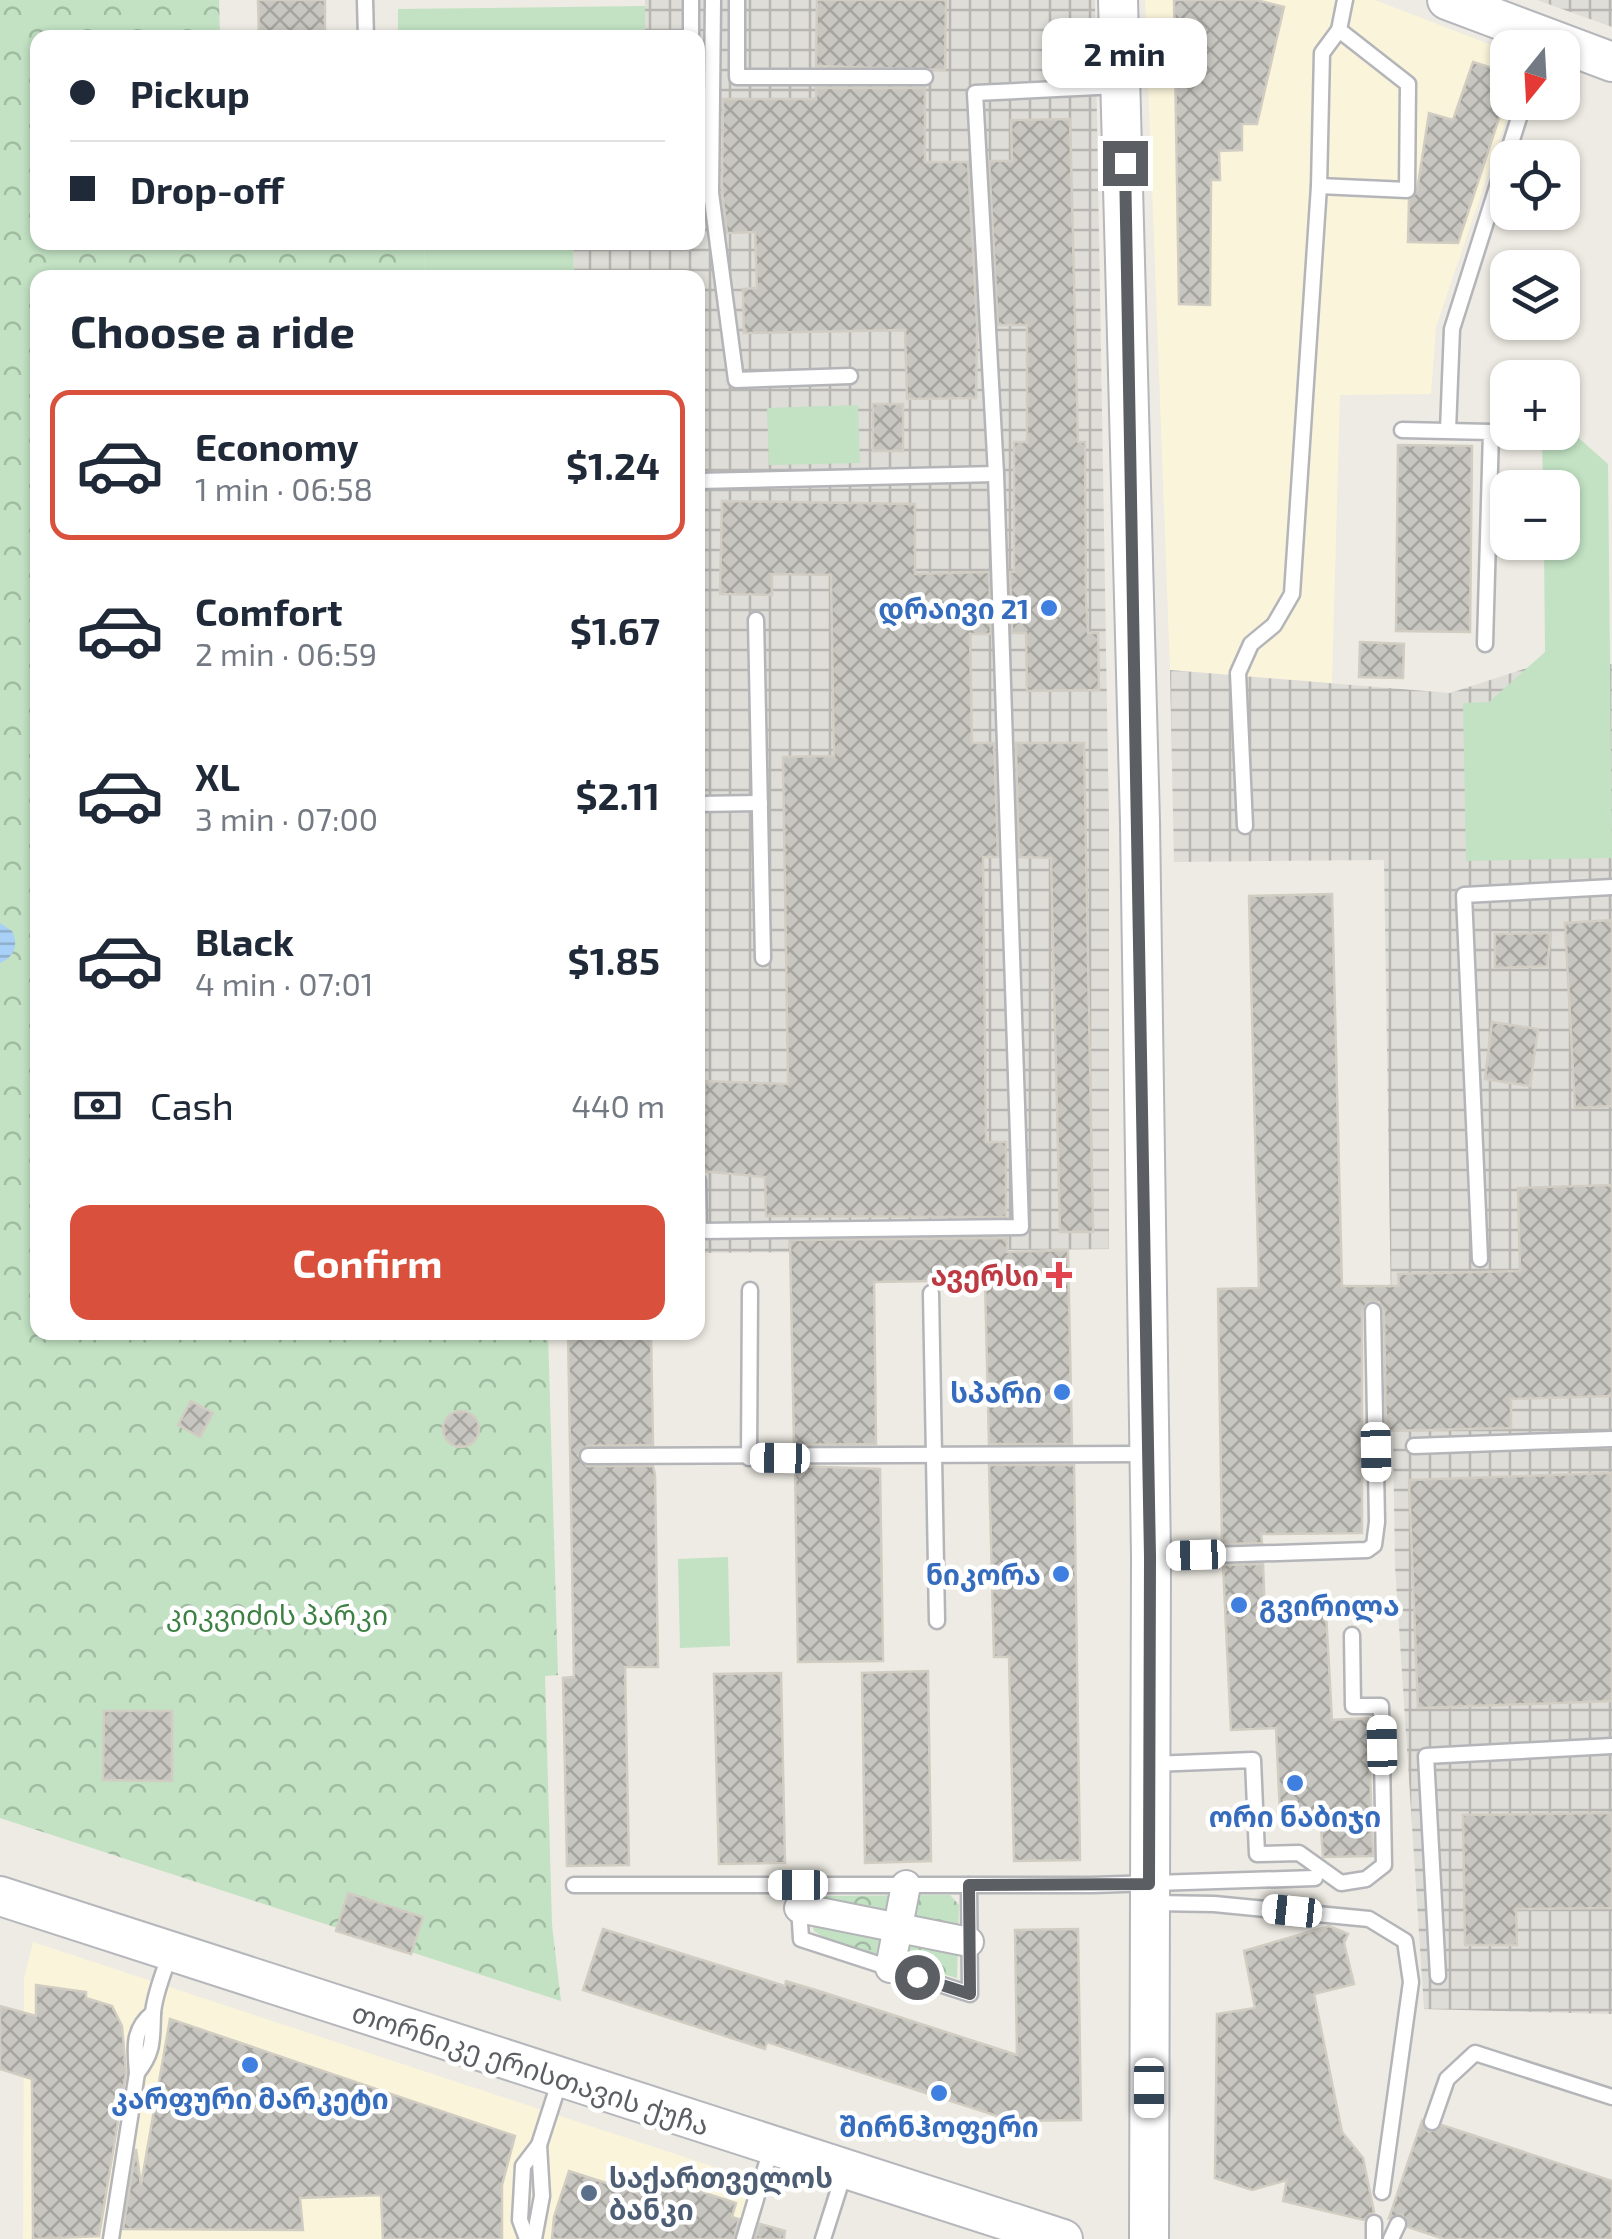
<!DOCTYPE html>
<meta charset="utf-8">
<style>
:root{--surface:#fff;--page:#f2f2f3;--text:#1f2937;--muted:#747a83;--line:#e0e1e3;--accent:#d9503d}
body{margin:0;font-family:"Exo 2","Noto Sans Georgian",sans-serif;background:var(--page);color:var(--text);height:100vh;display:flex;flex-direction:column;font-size:38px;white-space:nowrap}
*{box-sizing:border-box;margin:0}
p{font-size:32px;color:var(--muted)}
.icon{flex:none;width:55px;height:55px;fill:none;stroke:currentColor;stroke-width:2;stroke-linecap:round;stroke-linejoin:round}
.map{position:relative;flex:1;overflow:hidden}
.details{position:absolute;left:30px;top:270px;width:675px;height:1070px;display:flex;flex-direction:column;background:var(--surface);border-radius:20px;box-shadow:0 2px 8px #0004}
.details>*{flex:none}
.guide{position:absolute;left:30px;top:30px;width:675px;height:220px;border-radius:20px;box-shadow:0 2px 8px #0004;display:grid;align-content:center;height:220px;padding:0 40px;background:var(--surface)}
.needle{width:65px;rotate:198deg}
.tools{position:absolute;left:1490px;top:30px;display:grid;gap:20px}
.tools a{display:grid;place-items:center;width:90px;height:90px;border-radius:20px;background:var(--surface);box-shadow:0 2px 8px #0004;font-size:50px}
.end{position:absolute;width:45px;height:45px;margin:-22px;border:12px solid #5b5e62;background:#fff;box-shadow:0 0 0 5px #fff}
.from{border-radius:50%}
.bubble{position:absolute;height:70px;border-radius:20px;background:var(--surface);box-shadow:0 2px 8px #0004;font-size:32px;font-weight:700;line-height:70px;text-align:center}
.car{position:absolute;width:30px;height:60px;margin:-30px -15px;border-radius:12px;box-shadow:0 0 8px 2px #0007;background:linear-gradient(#fff 24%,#345 0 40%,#fff 0 76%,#345 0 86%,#fff 0)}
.guide b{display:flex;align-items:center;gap:35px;height:95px;font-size:38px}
.guide b+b{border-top:2px solid var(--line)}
.guide i{width:25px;height:25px;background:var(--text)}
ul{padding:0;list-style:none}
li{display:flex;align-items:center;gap:30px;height:150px;margin:0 20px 15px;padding:0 20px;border:5px solid transparent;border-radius:20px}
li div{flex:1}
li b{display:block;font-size:38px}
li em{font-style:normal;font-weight:700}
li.active{border-color:var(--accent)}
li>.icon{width:90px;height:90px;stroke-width:1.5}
h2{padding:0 40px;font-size:45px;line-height:120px}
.pay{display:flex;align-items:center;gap:25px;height:110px;padding:0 40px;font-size:38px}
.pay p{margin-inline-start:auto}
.button{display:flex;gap:20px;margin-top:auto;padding:20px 40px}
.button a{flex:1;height:115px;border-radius:20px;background:var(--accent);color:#fff;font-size:40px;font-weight:700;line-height:115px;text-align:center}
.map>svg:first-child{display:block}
.commercial{fill:#faf4db}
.industrial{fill:url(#industrial-grid)}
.green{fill:#c2e2c3}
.park{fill:url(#park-crowns)}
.water{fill:url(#water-rules)}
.building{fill:url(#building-cross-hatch);stroke:#d1cdc2;stroke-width:2.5}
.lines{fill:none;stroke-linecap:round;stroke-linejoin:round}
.lane-casing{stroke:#b4b5b9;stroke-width:19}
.street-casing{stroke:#b4b5b9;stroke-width:32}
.secondary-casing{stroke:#b5b7bc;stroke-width:42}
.lane{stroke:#fff;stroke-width:14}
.street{stroke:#fff;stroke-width:28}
.secondary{stroke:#fff;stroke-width:38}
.route{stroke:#5b5e62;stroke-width:12}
.shop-dot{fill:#3f7fe0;stroke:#fff;stroke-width:4}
.health-dot{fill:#e0444e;stroke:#fff;stroke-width:4}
.service-dot{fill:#5c6f8a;stroke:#fff;stroke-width:4}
.labels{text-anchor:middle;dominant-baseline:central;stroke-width:9;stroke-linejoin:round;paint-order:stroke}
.shop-label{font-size:28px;font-weight:bold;fill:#366cbe;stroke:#fff;text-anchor:end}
.health-label{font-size:28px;font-weight:bold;fill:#be3a42;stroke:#fff;text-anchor:end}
.park-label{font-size:28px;fill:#3d8043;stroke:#fff}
.street-label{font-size:28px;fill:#5b5e62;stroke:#fff}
.service-label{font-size:28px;font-weight:bold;fill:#4e5e75;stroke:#fff;text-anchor:start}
</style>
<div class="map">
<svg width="1612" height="2239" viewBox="0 0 1612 2239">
<defs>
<pattern id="industrial-grid" width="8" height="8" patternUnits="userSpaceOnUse" patternTransform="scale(2.5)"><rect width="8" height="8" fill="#deddd8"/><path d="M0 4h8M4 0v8" fill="none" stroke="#b7b6b3"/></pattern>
<pattern id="park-crowns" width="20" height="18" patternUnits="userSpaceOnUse" patternTransform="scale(2.5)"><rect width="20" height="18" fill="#c2e2c3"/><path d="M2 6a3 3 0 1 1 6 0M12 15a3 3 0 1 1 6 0" fill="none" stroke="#a1baa2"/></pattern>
<pattern id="water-rules" width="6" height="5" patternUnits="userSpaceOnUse" patternTransform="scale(2.5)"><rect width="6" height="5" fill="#a9d1f7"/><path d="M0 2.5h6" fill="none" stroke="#8dadcb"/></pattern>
<pattern id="building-cross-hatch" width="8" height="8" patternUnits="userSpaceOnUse" patternTransform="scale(2.5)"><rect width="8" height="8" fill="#c8c6c0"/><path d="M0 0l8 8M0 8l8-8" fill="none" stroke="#a5a49f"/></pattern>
</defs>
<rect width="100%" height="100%" fill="#edebe3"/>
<g class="commercial">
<polygon points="1145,0 1375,0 1507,51 1508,102 1512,103 1436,327 1431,394 1340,395 1332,683 1170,670"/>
<polygon points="33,1942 766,2184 750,2239 23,2239 24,1978"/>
</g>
<g class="industrial">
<polygon points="645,0 1095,0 1109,824 1109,1249 698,1253 698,278 574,277 573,243 698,242 698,38 645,37"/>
<polygon points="1537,0 1612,0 1612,27"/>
<polygon points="1612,664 1612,2014 1424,2009 1395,1566 1384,860 1174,862 1170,670 1450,693 1533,666"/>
</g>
<g class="green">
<polygon points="645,6 645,37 398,37 398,9"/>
<polygon points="424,243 573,243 574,277 426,277"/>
<polygon points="858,405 860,463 769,465 767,408"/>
<polygon points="1563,424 1608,464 1612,858 1466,861 1463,703 1489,702 1545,652 1544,543 1562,542 1562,488 1543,487 1542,433 1562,432"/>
<polygon points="728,1557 730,1646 680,1648 678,1559"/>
</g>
<g class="park">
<polygon points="0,0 219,0 220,37 38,38 38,242 424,243 426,277 38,278 38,1332 548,1333 558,1675 545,1676 552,1925 561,2001 0,1818"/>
<polygon points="950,1895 959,1905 957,1978 833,1943 814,1931 810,1915 815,1900 823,1896"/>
</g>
<path class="water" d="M0,923L12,931C19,945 14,957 0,963Z"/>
<g class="building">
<polygon points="258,0 325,0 325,38 259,38"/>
<polygon points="817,0 946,0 945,70 816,66"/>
<polygon points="1174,0 1256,0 1284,7 1257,124 1242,124 1242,150 1219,151 1220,180 1211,180 1210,305 1179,304"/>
<polygon points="1473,62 1508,73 1508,117 1500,115 1458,243 1408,242 1409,200 1417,191 1429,113 1453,120"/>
<polygon points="816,88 925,88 925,162 968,162 977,326 976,398 907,399 905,330 744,333 743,289 757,288 755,232 727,233 722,192 723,99 816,99"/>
<polygon points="1070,119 1078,442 1085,442 1086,601 1088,633 1098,633 1099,690 1027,691 1026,633 1012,633 1010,572 1014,572 1014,442 1027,442 1027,325 998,325 989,161 1012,161 1011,120"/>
<polygon points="698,140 701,140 704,220 698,220"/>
<rect x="873" y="404" width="30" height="47"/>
<polygon points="1398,445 1472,446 1470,632 1396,631"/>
<polygon points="722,501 915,504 915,574 989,572 991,634 970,634 972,743 994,743 998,857 983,857 986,1142 1006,1142 1006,1217 766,1216 765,1177 702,1171 705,1081 788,1084 783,757 834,756 831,575 772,574 772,595 720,594"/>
<polygon points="1360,642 1404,644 1403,678 1359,677"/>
<polygon points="1016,743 1084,743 1093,1232 1060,1232 1051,858 1019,857"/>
<polygon points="1332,894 1342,1286 1399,1286 1398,1274 1520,1271 1518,1188 1612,1185 1612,1396 1511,1399 1511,1428 1386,1431 1384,1311 1379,1302 1368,1302 1362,1311 1362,1533 1261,1534 1262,1543 1222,1544 1218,1289 1259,1288 1249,896"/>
<polygon points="1612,920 1612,1106 1575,1108 1565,923"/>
<polygon points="1551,933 1547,966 1495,968 1495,934"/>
<polygon points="1492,1022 1538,1029 1530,1086 1485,1079"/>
<polygon points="1007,1238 1007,1252 1068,1250 1072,1444 989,1444 985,1280 874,1282 876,1444 794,1445 790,1240"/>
<polygon points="568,1332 651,1332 653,1445 587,1446 578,1455 587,1466 653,1466 655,1475 658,1667 625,1667 629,1865 567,1866 563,1678 574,1677"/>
<polygon points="191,1401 213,1413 200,1437 178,1425"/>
<circle cx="461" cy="1429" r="18"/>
<polygon points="989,1465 1074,1465 1080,1860 1014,1861 1009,1657 994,1657"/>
<polygon points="795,1466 880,1469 883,1661 798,1662"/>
<polygon points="1612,1473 1612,1701 1418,1708 1409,1480"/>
<polygon points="1263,1564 1265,1615 1326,1613 1332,1720 1368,1718 1373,1856 1323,1857 1320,1812 1280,1814 1276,1728 1231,1730 1223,1565"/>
<polygon points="928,1671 931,1861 865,1863 862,1673"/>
<polygon points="781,1673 785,1863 719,1864 714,1674"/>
<polygon points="104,1711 172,1711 172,1781 103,1780"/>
<polygon points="1612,1813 1612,1908 1516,1909 1517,1945 1465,1945 1463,1815"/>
<polygon points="348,1893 423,1917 411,1954 336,1931"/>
<polygon points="1329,1926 1348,1934 1344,1943 1354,1984 1314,1994 1342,2132 1363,2158 1374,2212 1364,2220 1283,2201 1287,2180 1252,2190 1215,2178 1217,2014 1255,2008 1244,1951"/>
<polygon points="603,1929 785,1986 786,1981 822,1992 1017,2055 1015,1930 1078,1929 1081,2120 1013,2121 767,2042 765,2049 583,1990"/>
<polygon points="36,1985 86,1992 86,1998 112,2006 122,2026 126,2073 99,2236 33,2239 32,2079 0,2069 0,2006 36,2016"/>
<polygon points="170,2019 515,2136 502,2185 502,2239 383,2239 381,2195 300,2198 303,2230 123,2229 136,2149 141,2185"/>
<polygon points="1422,2121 1429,2132 1442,2125 1612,2181 1612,2239 1444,2239 1408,2227 1402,2214 1389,2218"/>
<polygon points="569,2171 640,2194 647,2174 736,2203 732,2217 739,2219 734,2239 552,2239 554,2217"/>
<polygon points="760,2224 785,2231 784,2239 755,2239"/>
</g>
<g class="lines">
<g class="lane-casing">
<g id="lane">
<polyline points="365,0 366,38"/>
<polyline points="713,0 711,193 736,380 850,376"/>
<polyline points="737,0 737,77 925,77"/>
<polyline points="691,38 691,0"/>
<polyline points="1319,186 1407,190 1408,84 1339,30"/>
<polyline points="1402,430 1491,432 1485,644"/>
<polyline points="1448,430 1452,329 1524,102"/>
<polyline points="698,481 996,474"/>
<polyline points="756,620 763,958"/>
<polyline points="698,804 760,803"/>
<polyline points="1245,826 1238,673 1251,644 1274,625 1292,594 1319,186 1322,53 1339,30 1345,0"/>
<polyline points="698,1181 699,1231 1021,1227 996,474 975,93 1118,86"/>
<polyline points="1480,1259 1464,895 1612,887"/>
<polyline points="931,1293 937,1621"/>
<polyline points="1414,1446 1612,1439"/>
<polyline points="588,1456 1147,1454"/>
<polyline points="749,1458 750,1290"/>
<polyline points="1151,1557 1367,1550 1374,1545 1377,1522 1373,1311"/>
<polyline points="1153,1764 1253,1760 1257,1854 1299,1853 1341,1883 1366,1879 1384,1865 1381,1706 1353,1706 1352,1635"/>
<polyline points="574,1885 1092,1885 1315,1878"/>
<polyline points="1154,1903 1214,1904 1369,1919 1405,1941 1411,1982 1382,2192"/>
<polyline points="799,1906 801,1939 970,1994 969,1885"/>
<polyline points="1438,1976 1426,1756 1612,1746"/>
<path d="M137,2073C154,2052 152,2039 153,2014C154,1994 165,1971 170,1952"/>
<polyline points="1432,2122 1447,2079 1475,2053 1612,2097"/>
<path d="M111,2239L137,2073C135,2049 132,2029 153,2013"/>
<polyline points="527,2239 520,2220 523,2166 539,2145 560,2080"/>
<polyline points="534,2239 542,2196 539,2145"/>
<polyline points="744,2239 771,2149"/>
<polyline points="823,2239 844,2173"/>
<polyline points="1374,2239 1374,2223"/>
<polyline points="1391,2239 1398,2224"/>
</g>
</g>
<g class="street-casing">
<g id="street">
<polyline points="799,1908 969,1942"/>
<polyline points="890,1968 906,1885"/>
</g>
</g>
<g class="secondary-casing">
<g id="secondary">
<polyline points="1118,0 1140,822 1151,1557 1149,2239"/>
<polyline points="1447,0 1612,62"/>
<polyline points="0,1896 1063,2239"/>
</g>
</g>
<use href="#lane" class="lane"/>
<use href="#street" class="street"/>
<use href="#secondary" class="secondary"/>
</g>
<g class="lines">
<polyline class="route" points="917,1977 970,1994 969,1885 1149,1884 1150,1557 1125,163"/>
</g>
<g class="shop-dot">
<circle cx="1049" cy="608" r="10"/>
<circle cx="1062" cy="1392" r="10"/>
<circle cx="1061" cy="1574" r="10"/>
<circle cx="1239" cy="1605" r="10"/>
<circle cx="1295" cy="1783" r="10"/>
<circle cx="250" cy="2065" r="10"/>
<circle cx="939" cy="2093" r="10"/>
</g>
<path class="health-dot" d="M1054 1260h10v10h10v10h-10v10h-10v-10h-10v-10h10z"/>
<circle class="service-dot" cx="589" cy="2193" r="10"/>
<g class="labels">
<g class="shop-label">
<text x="1029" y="608">დრაივი 21</text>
<text x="1042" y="1392">სპარი</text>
<text x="1041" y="1574">ნიკორა</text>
<text x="1259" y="1605" text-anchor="start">გვირილა</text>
<text x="1295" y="1816" text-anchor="middle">ორი ნაბიჯი</text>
<text x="250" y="2098" text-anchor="middle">კარფური მარკეტი</text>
<text x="939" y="2126" text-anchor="middle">შირნჰოფერი</text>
</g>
<g class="health-label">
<text x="1039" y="1275">ავერსი</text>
</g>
<g class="park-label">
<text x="277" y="1614">კიკვიძის პარკი</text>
</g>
<g class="street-label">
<text transform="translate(531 2068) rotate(18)">თორნიკე ერისთავის ქუჩა</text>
</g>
<g class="service-label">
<text x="609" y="2177">საქართველოს<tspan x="609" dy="32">ბანკი</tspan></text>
</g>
</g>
</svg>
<div class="tools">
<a><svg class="needle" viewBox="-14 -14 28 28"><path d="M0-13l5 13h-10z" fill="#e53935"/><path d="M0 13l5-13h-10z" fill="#747a83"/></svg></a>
<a><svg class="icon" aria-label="locate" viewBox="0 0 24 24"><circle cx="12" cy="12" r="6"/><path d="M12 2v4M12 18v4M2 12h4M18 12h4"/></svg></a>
<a><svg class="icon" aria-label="layers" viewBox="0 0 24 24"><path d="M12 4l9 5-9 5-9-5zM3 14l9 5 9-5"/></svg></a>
<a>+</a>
<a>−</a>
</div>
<i class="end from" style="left:917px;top:1977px"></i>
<i class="end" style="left:1125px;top:163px"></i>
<div class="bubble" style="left:1042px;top:18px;width:165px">2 min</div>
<i class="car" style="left:1376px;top:1452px;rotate:179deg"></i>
<i class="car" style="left:780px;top:1458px;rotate:271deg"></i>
<i class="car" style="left:1196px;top:1555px;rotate:268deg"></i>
<i class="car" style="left:1382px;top:1745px;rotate:359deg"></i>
<i class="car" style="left:798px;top:1885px;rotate:270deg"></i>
<i class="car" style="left:1292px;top:1911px;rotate:276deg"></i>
<i class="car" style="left:1149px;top:2088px;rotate:180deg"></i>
<div class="guide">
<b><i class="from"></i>Pickup</b>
<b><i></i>Drop-off</b>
</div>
<section class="details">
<h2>Choose a ride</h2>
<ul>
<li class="active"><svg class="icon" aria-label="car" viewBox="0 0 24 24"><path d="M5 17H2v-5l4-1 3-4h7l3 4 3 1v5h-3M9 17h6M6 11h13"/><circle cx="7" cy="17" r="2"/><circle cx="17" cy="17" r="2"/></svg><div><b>Economy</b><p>1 min · 06:58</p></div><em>$1.24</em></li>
<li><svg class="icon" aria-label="car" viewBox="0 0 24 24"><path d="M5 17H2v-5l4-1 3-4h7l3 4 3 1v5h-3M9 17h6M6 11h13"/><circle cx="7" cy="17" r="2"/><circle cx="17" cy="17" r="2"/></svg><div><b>Comfort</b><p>2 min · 06:59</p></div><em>$1.67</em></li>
<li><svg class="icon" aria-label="car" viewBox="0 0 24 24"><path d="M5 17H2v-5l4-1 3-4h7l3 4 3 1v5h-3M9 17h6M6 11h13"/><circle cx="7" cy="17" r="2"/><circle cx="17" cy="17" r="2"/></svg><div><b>XL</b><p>3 min · 07:00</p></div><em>$2.11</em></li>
<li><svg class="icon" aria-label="car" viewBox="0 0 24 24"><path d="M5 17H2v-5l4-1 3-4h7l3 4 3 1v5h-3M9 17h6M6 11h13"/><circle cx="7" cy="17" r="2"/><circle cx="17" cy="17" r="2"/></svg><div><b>Black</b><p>4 min · 07:01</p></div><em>$1.85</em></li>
</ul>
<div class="pay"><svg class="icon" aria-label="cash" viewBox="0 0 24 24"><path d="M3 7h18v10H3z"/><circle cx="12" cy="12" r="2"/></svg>Cash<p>440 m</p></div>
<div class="button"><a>Confirm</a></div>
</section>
</div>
